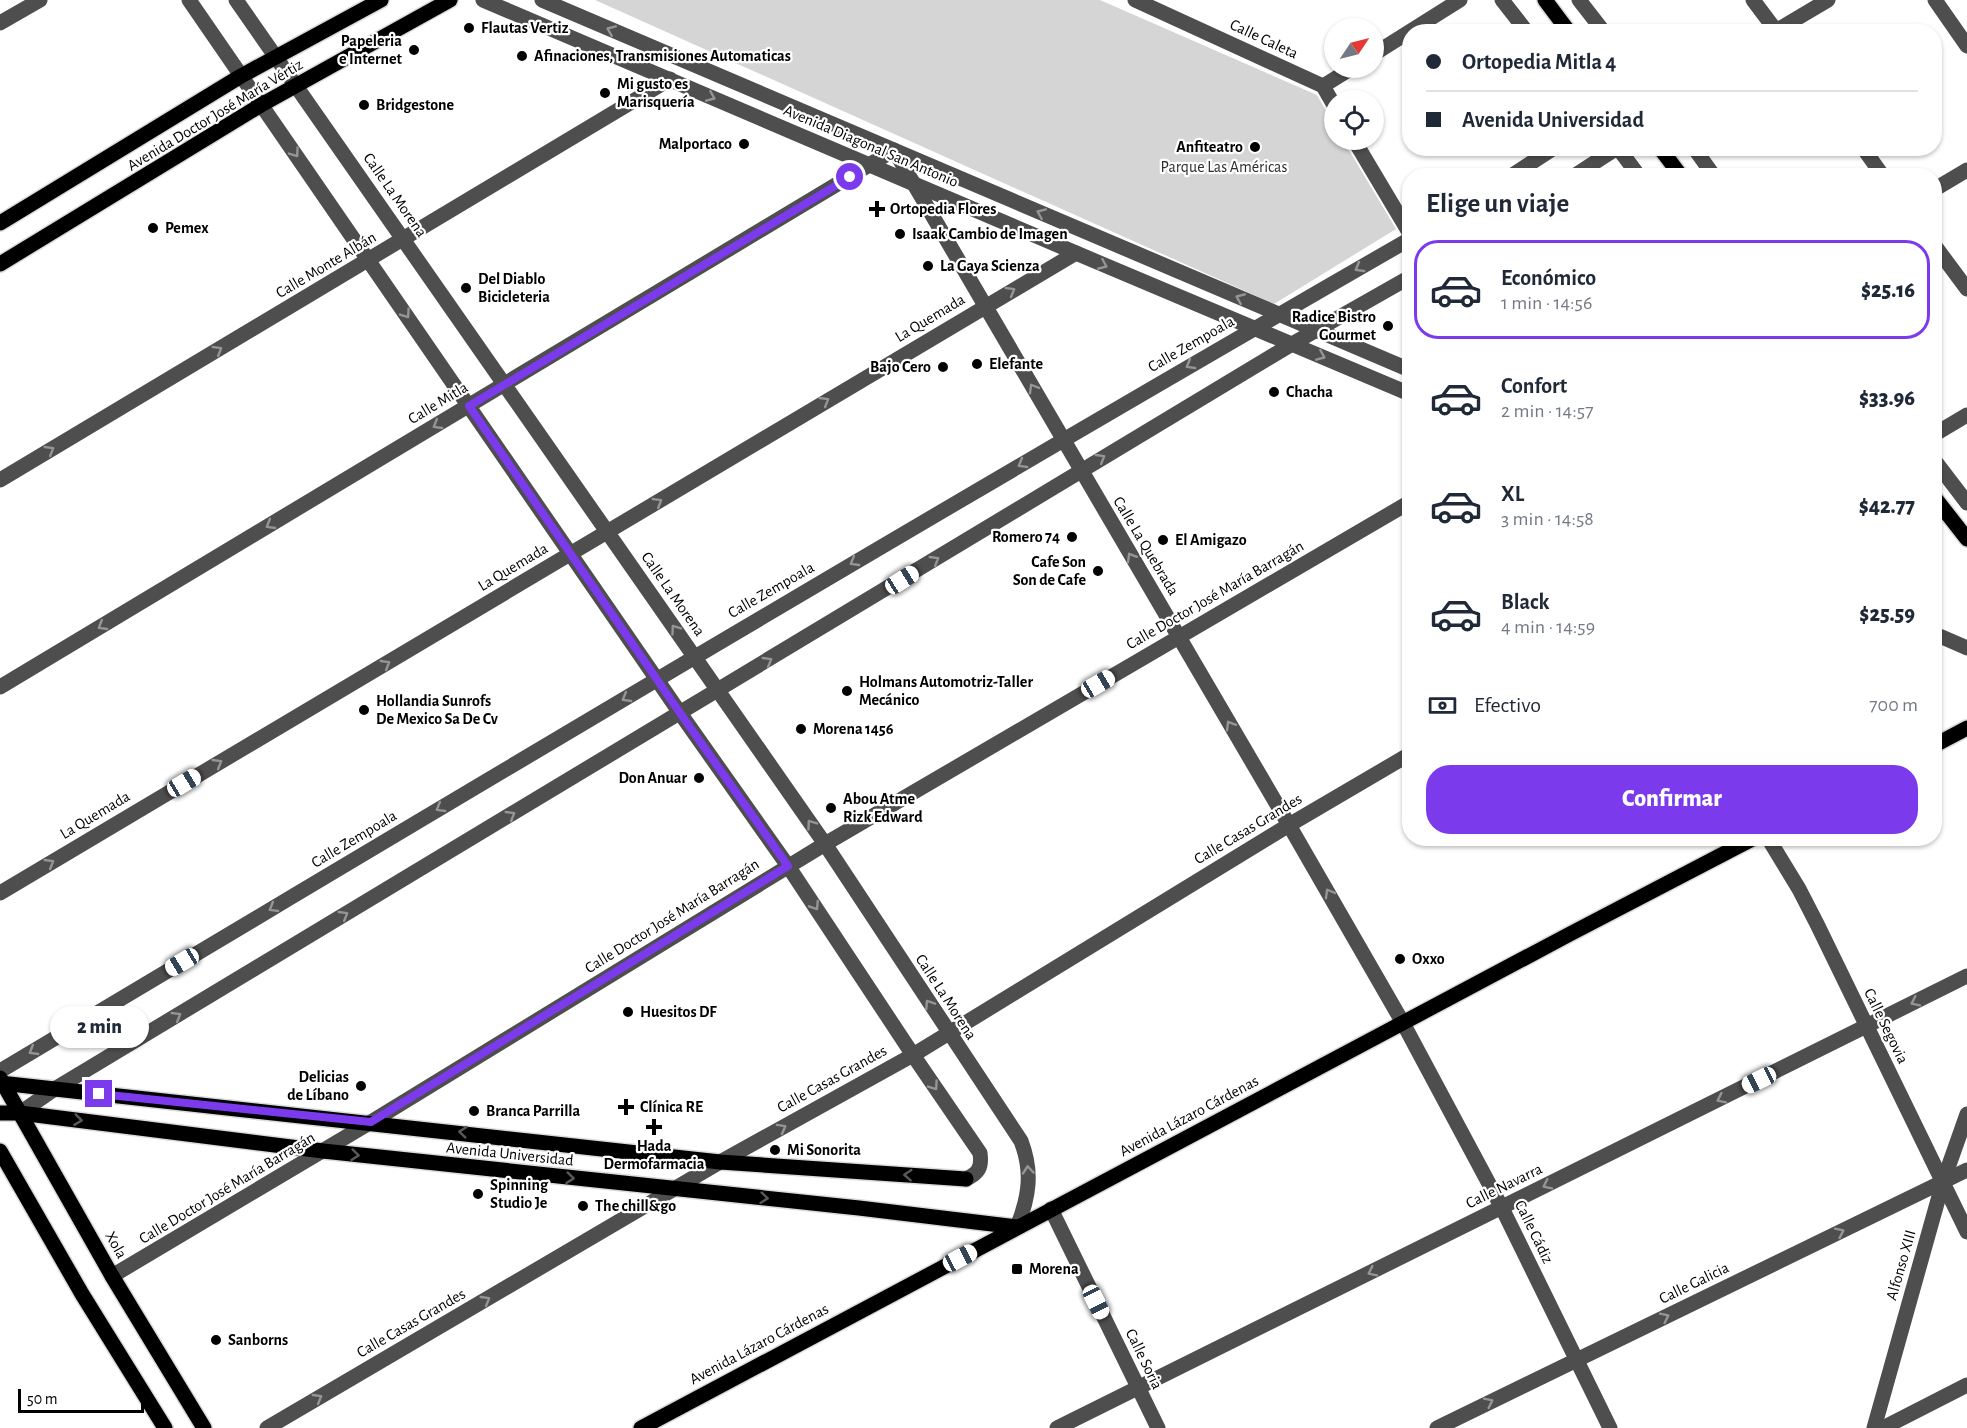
<!DOCTYPE html>
<html lang="es">
<meta charset="utf-8">
<style>
:root{--surface:#fff;--page:#f6f6f7;--text:#1f2937;--muted:#747a83;--line:#e0e1e3;--accent:#7c3aed}
body{margin:0;font-family:"Alegreya Sans",sans-serif;background:var(--page);color:var(--text);height:100vh;display:flex;flex-direction:column;font-size:22px;white-space:nowrap}
*{box-sizing:border-box;margin:0}
p{font-size:20px;color:var(--muted)}
.icon{flex:none;width:33px;height:33px;fill:none;stroke:currentColor;stroke-width:2;stroke-linecap:round;stroke-linejoin:round}
.map{position:relative;flex:1;overflow:hidden}
.drawer{position:absolute;left:1402px;top:168px;width:540px;height:678px;display:flex;flex-direction:column;background:var(--surface);border-radius:24px;box-shadow:0 2px 4px #0004}
.drawer>*{flex:none}
.top-card{position:absolute;left:1402px;top:24px;width:540px;height:132px;border-radius:24px;box-shadow:0 2px 4px #0004;display:grid;align-content:center;height:132px;padding:0 24px;background:var(--surface)}
.needle{width:39px;rotate:55deg}
.controls{position:absolute;left:1324px;top:18px;display:grid;gap:12px}
.controls a{display:grid;place-items:center;width:60px;height:60px;border-radius:50%;background:var(--surface);box-shadow:0 2px 4px #0004;font-size:30px}
.scale{position:absolute;left:18px;bottom:15px;width:126px;box-sizing:border-box;padding-left:6px;border:3px solid #000;border-top:0;font-size:16px;line-height:21px;white-space:nowrap;color:#000;-webkit-text-stroke:4px #fff;paint-order:stroke}
.end{position:absolute;width:27px;height:27px;margin:-14px;border:8px solid #7c3aed;background:#fff;box-shadow:0 0 0 3px #fff}
.from{border-radius:50%}
.bubble{position:absolute;height:42px;border-radius:21px;background:var(--surface);box-shadow:0 2px 4px #0004;font-size:20px;font-weight:800;line-height:42px;text-align:center}
.car{position:absolute;width:18px;height:36px;margin:-18px -9px;border-radius:8px;box-shadow:0 0 4px 2px #0007;background:linear-gradient(#fff 24%,#345 0 40%,#fff 0 76%,#345 0 86%,#fff 0)}
.top-card b{display:flex;align-items:center;gap:21px;height:57px;font-size:22px}
.top-card b+b{border-top:2px solid var(--line)}
.top-card i{width:15px;height:15px;background:var(--text)}
ul{padding:0;list-style:none}
li{display:flex;align-items:center;gap:18px;height:99px;margin:0 12px 9px;padding:0 12px;border:3px solid transparent;border-radius:24px}
li div{flex:1}
li b{display:block;font-size:22px}
li em{font-style:normal;font-weight:800}
li.current{border-color:var(--accent)}
li>.icon{width:54px;height:54px;stroke-width:1.5}
h2{padding:0 24px;font-size:27px;line-height:72px}
.pay{display:flex;align-items:center;gap:15px;height:66px;padding:0 24px;font-size:22px}
.pay p{margin-inline-start:auto}
.button{display:flex;gap:12px;margin-top:auto;padding:12px 24px}
.button a{flex:1;height:69px;border-radius:24px;background:var(--accent);color:#fff;font-size:24px;font-weight:800;line-height:69px;text-align:center}
.map>svg:first-child{display:block}
.green{fill:#d5d5d5}
.lines{fill:none;stroke-linecap:round;stroke-linejoin:round}
.major-casing{stroke:#dbdbdb;stroke-width:18}
.minor{stroke:#4e4e4e;stroke-width:15}
.major{stroke:#000;stroke-width:15}
.oneway{stroke:#959595}
.oneway2{stroke:#595959}
.route{stroke:#7c3aed;stroke-width:8}
.poi-dot{fill:#000;stroke:#fff;stroke-width:2}
.labels{text-anchor:middle;dominant-baseline:central;stroke-width:4.5;stroke-linejoin:round;paint-order:stroke}
.poi-label{font-size:16px;font-weight:bold;fill:#000;stroke:#fff;text-anchor:start}
.street-label{font-size:16px;fill:#000;stroke:#fff}
.park-label{font-size:16px;fill:#2c2c2c;stroke:#fff}
</style>
<div class="map">
<svg width="1967" height="1428" viewBox="0 0 1967 1428">
<rect width="100%" height="100%" fill="#fff"/>
<polygon class="green" points="595,0 1100,0 1317,95 1335,126 1335,140 1343,140 1396,229 1274,304"/>
<g class="lines">
<g class="major-casing">
<g id="major">
<polyline points="1545,0 1569,32"/>
<polyline points="1660,148 1681,176"/>
<polyline points="0,223 241,76 381,0"/>
<polyline points="0,264 261,105 450,0"/>
<polyline points="1935,498 1967,539"/>
<polyline points="1935,745 1967,728"/>
<polyline points="0,1078 112,1276 204,1428"/>
<polyline points="0,1083 720,1162 966,1179"/>
<polyline points="0,1113 20,1113 323,1151 859,1208 1017,1227"/>
<polyline points="0,1151 82,1294 165,1428"/>
<polyline points="641,1428 1568,935 1754,838"/>
</g>
</g>
<g class="minor">
<path d="M189,0L680,713L788,866L913,1055L980,1153C982,1167 979,1173 966,1179"/>
<path d="M236,0L825,844L1021,1141C1033,1172 1029,1197 1017,1227"/>
<polyline points="483,0 1076,253 1410,394"/>
<polyline points="542,0 1410,370"/>
<polyline points="1135,0 1323,86 1335,107"/>
<polyline points="1502,0 1527,32"/>
<polyline points="1579,0 1604,32"/>
<polyline points="1753,0 1777,32"/>
<polyline points="1935,0 1967,46"/>
<polyline points="0,23 40,0"/>
<polyline points="1774,32 1828,0"/>
<polyline points="1374,54 1460,0"/>
<polyline points="1323,86 1352,68"/>
<polyline points="1354,140 1410,234"/>
<polyline points="1618,148 1639,176"/>
<polyline points="1694,148 1714,176"/>
<polyline points="1863,148 1883,176"/>
<polyline points="1511,176 1554,148"/>
<polyline points="1574,176 1617,148"/>
<polyline points="1935,189 1967,170"/>
<polyline points="1935,246 1967,289"/>
<polyline points="1935,434 1967,415"/>
<polyline points="1935,461 1967,503"/>
<polyline points="0,480 670,79"/>
<polyline points="1935,634 1967,648"/>
<polyline points="0,687 894,150 1289,825 1403,1023 1502,1208 1610,1428"/>
<polyline points="1768,838 1799,889 1817,924 1967,1232"/>
<polyline points="0,893 1076,253"/>
<path d="M0,1071C469,791 937,511 1410,239"/>
<polyline points="20,1113 53,1090 1292,344 1410,277"/>
<polyline points="1051,1209 1158,1428"/>
<polyline points="112,1276 371,1122 825,844 1410,502"/>
<polyline points="267,1428 720,1162 913,1055 1289,825 1410,754"/>
<polyline points="1057,1428 1967,976"/>
<polyline points="1437,1428 1967,1170"/>
<polyline points="1874,1428 1943,1182 1967,1114"/>
<polyline points="1883,1428 1967,1385"/>
</g>
<use href="#major" class="major"/>
</g>
<defs><path id="oneway-chevron" d="M-2-3.5L2.5 0L-2 3.5" fill="none" stroke-width="1.6" stroke-linecap="round" stroke-linejoin="round" transform="scale(1.5)"/></defs>
<g class="oneway">
<use href="#oneway-chevron" transform="translate(611 30) rotate(-157)"/>
<use href="#oneway-chevron" transform="translate(711 97) rotate(23)"/>
<use href="#oneway-chevron" transform="translate(295 153) rotate(55)"/>
<use href="#oneway-chevron" transform="translate(1041 213) rotate(-157)"/>
<use href="#oneway-chevron" transform="translate(1103 265) rotate(23)"/>
<use href="#oneway-chevron" transform="translate(1359 268) rotate(150)"/>
<use href="#oneway-chevron" transform="translate(1011 291) rotate(-30)"/>
<use href="#oneway-chevron" transform="translate(1240 298) rotate(-157)"/>
<use href="#oneway-chevron" transform="translate(406 314) rotate(55)"/>
<use href="#oneway-chevron" transform="translate(218 350) rotate(-31)"/>
<use href="#oneway-chevron" transform="translate(1321 356) rotate(23)"/>
<use href="#oneway-chevron" transform="translate(1190 365) rotate(150)"/>
<use href="#oneway-chevron" transform="translate(1033 388) rotate(-120)"/>
<use href="#oneway-chevron" transform="translate(825 401) rotate(-31)"/>
<use href="#oneway-chevron" transform="translate(437 425) rotate(149)"/>
<use href="#oneway-chevron" transform="translate(50 450) rotate(-31)"/>
<use href="#oneway-chevron" transform="translate(1101 458) rotate(-31)"/>
<use href="#oneway-chevron" transform="translate(1022 464) rotate(150)"/>
<use href="#oneway-chevron" transform="translate(658 502) rotate(-31)"/>
<use href="#oneway-chevron" transform="translate(270 525) rotate(149)"/>
<use href="#oneway-chevron" transform="translate(1131 557) rotate(-121)"/>
<use href="#oneway-chevron" transform="translate(935 560) rotate(-31)"/>
<use href="#oneway-chevron" transform="translate(854 562) rotate(150)"/>
<use href="#oneway-chevron" transform="translate(102 626) rotate(149)"/>
<use href="#oneway-chevron" transform="translate(675 629) rotate(-125)"/>
<use href="#oneway-chevron" transform="translate(768 661) rotate(-31)"/>
<use href="#oneway-chevron" transform="translate(386 664) rotate(-31)"/>
<use href="#oneway-chevron" transform="translate(626 698) rotate(149)"/>
<use href="#oneway-chevron" transform="translate(1230 725) rotate(-121)"/>
<use href="#oneway-chevron" transform="translate(218 763) rotate(-31)"/>
<use href="#oneway-chevron" transform="translate(440 808) rotate(149)"/>
<use href="#oneway-chevron" transform="translate(511 815) rotate(-31)"/>
<use href="#oneway-chevron" transform="translate(811 824) rotate(-125)"/>
<use href="#oneway-chevron" transform="translate(50 863) rotate(-31)"/>
<use href="#oneway-chevron" transform="translate(1329 893) rotate(-120)"/>
<use href="#oneway-chevron" transform="translate(815 906) rotate(57)"/>
<use href="#oneway-chevron" transform="translate(273 908) rotate(149)"/>
<use href="#oneway-chevron" transform="translate(344 915) rotate(-31)"/>
<use href="#oneway-chevron" transform="translate(1915 1002) rotate(154)"/>
<use href="#oneway-chevron" transform="translate(929 1004) rotate(-123)"/>
<use href="#oneway-chevron" transform="translate(177 1016) rotate(-31)"/>
<use href="#oneway-chevron" transform="translate(33 1051) rotate(149)"/>
<use href="#oneway-chevron" transform="translate(934 1086) rotate(55)"/>
<use href="#oneway-chevron" transform="translate(1721 1099) rotate(154)"/>
<use href="#oneway-chevron" transform="translate(782 1128) rotate(-29)"/>
<use href="#oneway-chevron" transform="translate(1028 1170) rotate(-95)"/>
<use href="#oneway-chevron" transform="translate(1547 1185) rotate(154)"/>
<use href="#oneway-chevron" transform="translate(1840 1232) rotate(-26)"/>
<use href="#oneway-chevron" transform="translate(1372 1272) rotate(154)"/>
<use href="#oneway-chevron" transform="translate(486 1300) rotate(-30)"/>
<use href="#oneway-chevron" transform="translate(1665 1317) rotate(-26)"/>
<use href="#oneway-chevron" transform="translate(318 1398) rotate(-30)"/>
<use href="#oneway-chevron" transform="translate(1489 1402) rotate(-26)"/>
</g>
<g class="oneway2">
<use href="#oneway-chevron" transform="translate(78 1120) rotate(7)"/>
<use href="#oneway-chevron" transform="translate(463 1132) rotate(-174)"/>
<use href="#oneway-chevron" transform="translate(355 1155) rotate(6)"/>
<use href="#oneway-chevron" transform="translate(908 1175) rotate(-176)"/>
<use href="#oneway-chevron" transform="translate(570 1178) rotate(6)"/>
<use href="#oneway-chevron" transform="translate(764 1198) rotate(6)"/>
</g>
<g class="lines">
<polyline class="route" points="99,1094 371,1122 788,866 680,713 469,406 850,177"/>
</g>
<g class="poi-dot">
<circle cx="469" cy="28" r="6"/>
<circle cx="414" cy="50" r="6"/>
<circle cx="522" cy="56" r="6"/>
<circle cx="605" cy="93" r="6"/>
<circle cx="364" cy="105" r="6"/>
<circle cx="744" cy="144" r="6"/>
<circle cx="1255" cy="147" r="6"/>
<path d="M874 200h6v6h6v6h-6v6h-6v-6h-6v-6h6z"/>
<circle cx="153" cy="228" r="6"/>
<circle cx="900" cy="234" r="6"/>
<circle cx="928" cy="266" r="6"/>
<circle cx="466" cy="288" r="6"/>
<circle cx="1388" cy="326" r="6"/>
<circle cx="977" cy="364" r="6"/>
<circle cx="943" cy="367" r="6"/>
<circle cx="1274" cy="392" r="6"/>
<circle cx="1072" cy="537" r="6"/>
<circle cx="1163" cy="540" r="6"/>
<circle cx="1098" cy="571" r="6"/>
<circle cx="847" cy="691" r="6"/>
<circle cx="364" cy="710" r="6"/>
<circle cx="801" cy="729" r="6"/>
<circle cx="699" cy="778" r="6"/>
<circle cx="831" cy="808" r="6"/>
<circle cx="1400" cy="959" r="6"/>
<circle cx="628" cy="1012" r="6"/>
<circle cx="361" cy="1086" r="6"/>
<path d="M623 1098h6v6h6v6h-6v6h-6v-6h-6v-6h6z"/>
<circle cx="474" cy="1111" r="6"/>
<path d="M651 1118h6v6h6v6h-6v6h-6v-6h-6v-6h6z"/>
<circle cx="775" cy="1150" r="6"/>
<circle cx="478" cy="1194" r="6"/>
<circle cx="583" cy="1206" r="6"/>
<rect x="1011" y="1263" width="12" height="12" rx="3"/>
<circle cx="216" cy="1340" r="6"/>
</g>
<g class="labels">
<g class="poi-label">
<text x="481" y="28">Flautas Vertiz</text>
<text x="402" y="41" text-anchor="end">Papeleria<tspan x="402" dy="18">e Internet</tspan></text>
<text x="534" y="56">Afinaciones, Transmisiones Automaticas</text>
<text x="617" y="84">Mi gusto es<tspan x="617" dy="18">Marisquería</tspan></text>
<text x="376" y="105">Bridgestone</text>
<text x="732" y="144" text-anchor="end">Malportaco</text>
<text x="1243" y="147" text-anchor="end">Anfiteatro</text>
<text x="890" y="209">Ortopedia Flores</text>
<text x="165" y="228">Pemex</text>
<text x="912" y="234">Isaak Cambio de Imagen</text>
<text x="940" y="266">La Gaya Scienza</text>
<text x="478" y="279">Del Diablo<tspan x="478" dy="18">Bicicleteria</tspan></text>
<text x="1376" y="317" text-anchor="end">Radice Bistro<tspan x="1376" dy="18">Gourmet</tspan></text>
<text x="989" y="364">Elefante</text>
<text x="931" y="367" text-anchor="end">Bajo Cero</text>
<text x="1286" y="392">Chacha</text>
<text x="1060" y="537" text-anchor="end">Romero 74</text>
<text x="1175" y="540">El Amigazo</text>
<text x="1086" y="562" text-anchor="end">Cafe Son<tspan x="1086" dy="18">Son de Cafe</tspan></text>
<text x="859" y="682">Holmans Automotriz-Taller<tspan x="859" dy="18">Mecánico</tspan></text>
<text x="376" y="701">Hollandia Sunrofs<tspan x="376" dy="18">De Mexico Sa De Cv</tspan></text>
<text x="813" y="729">Morena 1456</text>
<text x="687" y="778" text-anchor="end">Don Anuar</text>
<text x="843" y="799">Abou Atme<tspan x="843" dy="18">Rizk Edward</tspan></text>
<text x="1412" y="959">Oxxo</text>
<text x="640" y="1012">Huesitos DF</text>
<text x="349" y="1077" text-anchor="end">Delicias<tspan x="349" dy="18">de Líbano</tspan></text>
<text x="640" y="1107">Clínica RE</text>
<text x="486" y="1111">Branca Parrilla</text>
<text x="654" y="1146" text-anchor="middle">Hada<tspan x="654" dy="18">Dermofarmacia</tspan></text>
<text x="787" y="1150">Mi Sonorita</text>
<text x="490" y="1185">Spinning<tspan x="490" dy="18">Studio Je</tspan></text>
<text x="595" y="1206">The chill&amp;go</text>
<text x="1029" y="1269">Morena</text>
<text x="228" y="1340">Sanborns</text>
</g>
<g class="street-label">
<text transform="translate(1264 39) rotate(25)">Calle Caleta</text>
<text transform="translate(215 115) rotate(-31)">Avenida Doctor José María Vértiz</text>
<text transform="translate(871 146) rotate(23)">Avenida Diagonal San Antonio</text>
<text transform="translate(395 195) rotate(55)">Calle La Morena</text>
<text transform="translate(326 265) rotate(-31)">Calle Monte Albán</text>
<text transform="translate(930 318) rotate(-31)">La Quemada</text>
<text transform="translate(1191 344) rotate(-30)">Calle Zempoala</text>
<text transform="translate(438 403) rotate(-31)">Calle Mitla</text>
<text transform="translate(1146 546) rotate(59)">Calle La Quebrada</text>
<text transform="translate(513 567) rotate(-31)">La Quemada</text>
<text transform="translate(771 590) rotate(-30)">Calle Zempoala</text>
<text transform="translate(673 594) rotate(55)">Calle La Morena</text>
<text transform="translate(1215 595) rotate(-30)">Calle Doctor José María Barragán</text>
<text transform="translate(95 815) rotate(-31)">La Quemada</text>
<text transform="translate(1248 829) rotate(-31)">Calle Casas Grandes</text>
<text transform="translate(354 839) rotate(-31)">Calle Zempoala</text>
<text transform="translate(672 916) rotate(-32)">Calle Doctor José María Barragán</text>
<text transform="translate(946 997) rotate(57)">Calle La Morena</text>
<text transform="translate(1886 1026) rotate(64)">Calle Segovia</text>
<text transform="translate(832 1079) rotate(-29)">Calle Casas Grandes</text>
<text transform="translate(1189 1116) rotate(-28)">Avenida Lázaro Cárdenas</text>
<text transform="translate(510 1154) rotate(6)">Avenida Universidad</text>
<text transform="translate(1504 1186) rotate(-26)">Calle Navarra</text>
<text transform="translate(227 1188) rotate(-31)">Calle Doctor José María Barragán</text>
<text transform="translate(1534 1232) rotate(64)">Calle Cádiz</text>
<text transform="translate(116 1245) rotate(61)">Xola</text>
<text transform="translate(1901 1265) rotate(-74)">Alfonso XIII</text>
<text transform="translate(1694 1283) rotate(-26)">Calle Galicia</text>
<text transform="translate(411 1323) rotate(-30)">Calle Casas Grandes</text>
<text transform="translate(759 1344) rotate(-28)">Avenida Lázaro Cárdenas</text>
<text transform="translate(1144 1359) rotate(64)">Calle Soria</text>
</g>
<g class="park-label">
<text x="1224" y="167">Parque Las Américas</text>
</g>
</g>
</svg>
<div class="controls">
<a><svg class="needle" viewBox="-14 -14 28 28"><path d="M0-13l5 13h-10z" fill="#e53935"/><path d="M0 13l5-13h-10z" fill="#747a83"/></svg></a>
<a><svg class="icon" aria-label="locate" viewBox="0 0 24 24"><circle cx="12" cy="12" r="6"/><path d="M12 2v4M12 18v4M2 12h4M18 12h4"/></svg></a>
</div>
<div class="scale">50 m</div>
<i class="end from" style="left:850px;top:177px"></i>
<i class="end" style="left:99px;top:1094px"></i>
<div class="bubble" style="left:50px;top:1006px;width:99px">2 min</div>
<i class="car" style="left:902px;top:580px;rotate:58deg"></i>
<i class="car" style="left:1098px;top:684px;rotate:60deg"></i>
<i class="car" style="left:184px;top:783px;rotate:59deg"></i>
<i class="car" style="left:182px;top:962px;rotate:239deg"></i>
<i class="car" style="left:1759px;top:1080px;rotate:244deg"></i>
<i class="car" style="left:960px;top:1258px;rotate:62deg"></i>
<i class="car" style="left:1096px;top:1302px;rotate:154deg"></i>
<div class="top-card">
<b><i class="from"></i>Ortopedia Mitla 4</b>
<b><i></i>Avenida Universidad</b>
</div>
<section class="drawer">
<h2>Elige un viaje</h2>
<ul>
<li class="current"><svg class="icon" aria-label="car" viewBox="0 0 24 24"><path d="M5 17H2v-5l4-1 3-4h7l3 4 3 1v5h-3M9 17h6M6 11h13"/><circle cx="7" cy="17" r="2"/><circle cx="17" cy="17" r="2"/></svg><div><b>Económico</b><p>1 min · 14:56</p></div><em>$25.16</em></li>
<li><svg class="icon" aria-label="car" viewBox="0 0 24 24"><path d="M5 17H2v-5l4-1 3-4h7l3 4 3 1v5h-3M9 17h6M6 11h13"/><circle cx="7" cy="17" r="2"/><circle cx="17" cy="17" r="2"/></svg><div><b>Confort</b><p>2 min · 14:57</p></div><em>$33.96</em></li>
<li><svg class="icon" aria-label="car" viewBox="0 0 24 24"><path d="M5 17H2v-5l4-1 3-4h7l3 4 3 1v5h-3M9 17h6M6 11h13"/><circle cx="7" cy="17" r="2"/><circle cx="17" cy="17" r="2"/></svg><div><b>XL</b><p>3 min · 14:58</p></div><em>$42.77</em></li>
<li><svg class="icon" aria-label="car" viewBox="0 0 24 24"><path d="M5 17H2v-5l4-1 3-4h7l3 4 3 1v5h-3M9 17h6M6 11h13"/><circle cx="7" cy="17" r="2"/><circle cx="17" cy="17" r="2"/></svg><div><b>Black</b><p>4 min · 14:59</p></div><em>$25.59</em></li>
</ul>
<div class="pay"><svg class="icon" aria-label="cash" viewBox="0 0 24 24"><path d="M3 7h18v10H3z"/><circle cx="12" cy="12" r="2"/></svg>Efectivo<p>700 m</p></div>
<div class="button"><a>Confirmar</a></div>
</section>
</div>
